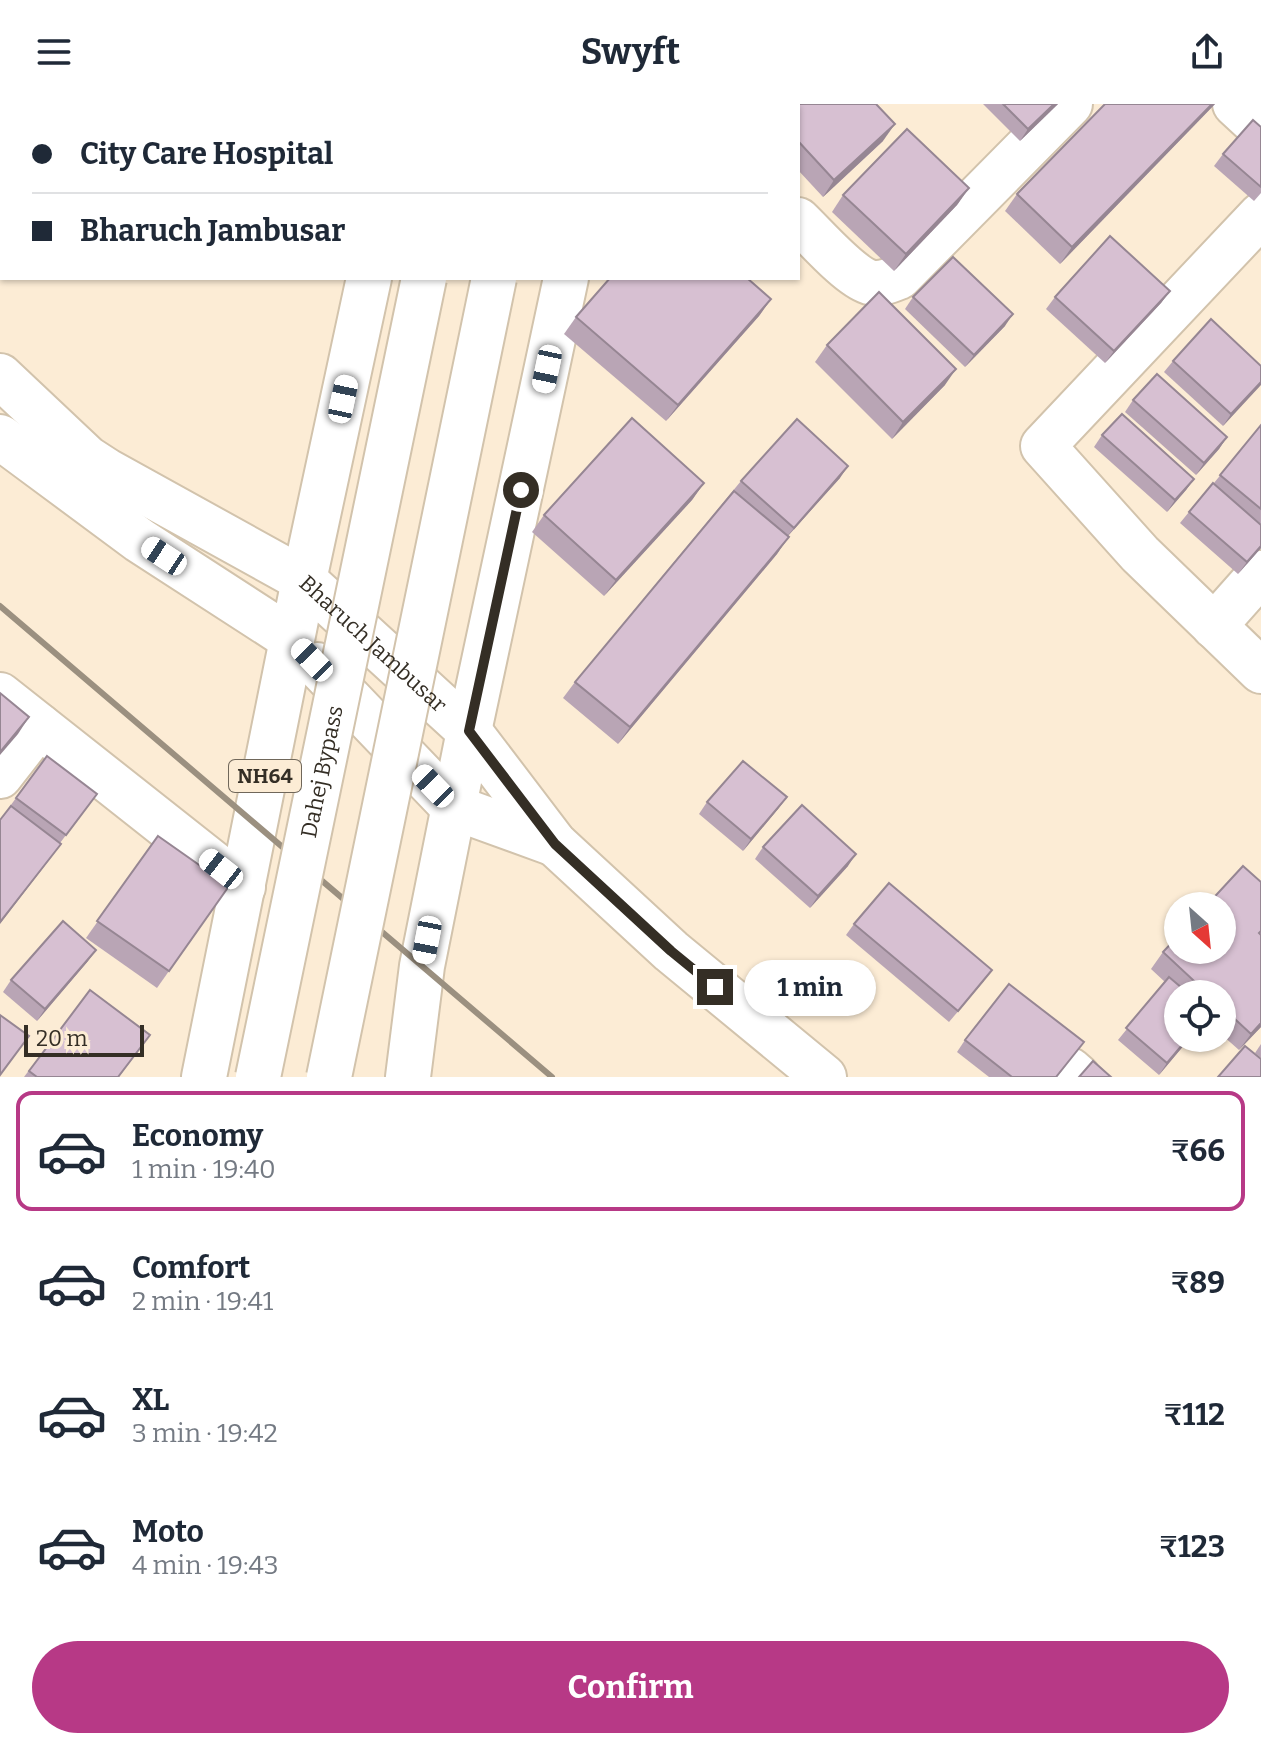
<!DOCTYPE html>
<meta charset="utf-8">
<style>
:root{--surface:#fff;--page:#f6f6f7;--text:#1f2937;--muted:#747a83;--line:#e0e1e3;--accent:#b73986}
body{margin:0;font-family:Bitter,serif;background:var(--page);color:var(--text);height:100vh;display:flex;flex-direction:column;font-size:30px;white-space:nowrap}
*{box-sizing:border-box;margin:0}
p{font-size:26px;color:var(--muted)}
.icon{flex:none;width:44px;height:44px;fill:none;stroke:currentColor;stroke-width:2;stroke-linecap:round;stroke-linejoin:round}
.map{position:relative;height:973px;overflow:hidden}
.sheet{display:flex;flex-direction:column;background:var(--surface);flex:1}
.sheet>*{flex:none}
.top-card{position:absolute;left:0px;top:0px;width:800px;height:176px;box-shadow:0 2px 6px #0004;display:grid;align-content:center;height:176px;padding:0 32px;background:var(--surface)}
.needle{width:52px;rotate:153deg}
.tools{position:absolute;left:1164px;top:788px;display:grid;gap:16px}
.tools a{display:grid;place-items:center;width:72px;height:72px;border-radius:50%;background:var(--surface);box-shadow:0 2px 6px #0004;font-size:40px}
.scale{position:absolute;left:24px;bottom:20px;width:120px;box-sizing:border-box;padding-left:8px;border:4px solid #342e25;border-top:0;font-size:22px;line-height:28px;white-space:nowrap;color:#342e25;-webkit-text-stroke:6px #fcecd5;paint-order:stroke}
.end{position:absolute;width:36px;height:36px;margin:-18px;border:10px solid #342e25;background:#fff;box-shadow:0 0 0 4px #fff}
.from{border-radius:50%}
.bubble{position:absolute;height:56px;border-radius:28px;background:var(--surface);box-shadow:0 2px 6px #0004;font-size:26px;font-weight:700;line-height:56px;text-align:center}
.car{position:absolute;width:24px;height:48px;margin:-24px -12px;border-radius:10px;box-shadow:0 0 6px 2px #0007;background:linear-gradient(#fff 24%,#345 0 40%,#fff 0 76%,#345 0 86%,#fff 0)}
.top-card b{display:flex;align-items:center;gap:28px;height:76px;font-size:30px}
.top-card b+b{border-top:2px solid var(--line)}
.top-card i{width:20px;height:20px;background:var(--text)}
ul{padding:14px 0 0;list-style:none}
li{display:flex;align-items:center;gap:24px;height:120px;margin:0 16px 12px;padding:0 16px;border:4px solid transparent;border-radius:16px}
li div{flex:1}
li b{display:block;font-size:30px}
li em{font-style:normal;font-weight:700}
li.active{border-color:var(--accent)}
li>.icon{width:72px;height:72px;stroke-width:1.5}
.button{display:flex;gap:16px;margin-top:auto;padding:16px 32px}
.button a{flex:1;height:92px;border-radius:48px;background:var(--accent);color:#fff;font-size:32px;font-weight:700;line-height:92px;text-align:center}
header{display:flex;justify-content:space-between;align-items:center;height:104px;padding:0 32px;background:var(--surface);font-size:36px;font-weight:700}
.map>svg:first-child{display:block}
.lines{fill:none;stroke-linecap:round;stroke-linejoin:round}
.street-casing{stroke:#d2c3ac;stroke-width:48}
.primary-casing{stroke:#d2c3ac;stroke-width:48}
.highway-casing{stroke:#d2c3ac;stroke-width:48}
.street{stroke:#fff;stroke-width:44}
.primary{stroke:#fff;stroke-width:44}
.highway{stroke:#fff;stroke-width:44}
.rail{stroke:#9b9080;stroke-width:6}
.highway-bridge-casing{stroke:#d2c3ac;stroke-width:48;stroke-linecap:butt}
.highway-bridge{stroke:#fff;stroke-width:44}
.wall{fill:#b9a5b5}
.shaded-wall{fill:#968693}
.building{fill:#d7c0d2;stroke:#968693;stroke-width:2}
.route{stroke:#342e25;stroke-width:10}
.labels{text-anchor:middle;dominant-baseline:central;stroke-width:7;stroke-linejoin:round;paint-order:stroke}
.shield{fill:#fcecd5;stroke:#70675a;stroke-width:2}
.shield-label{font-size:20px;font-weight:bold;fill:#342e25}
.street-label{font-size:22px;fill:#342e25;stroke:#fcecd5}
</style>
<header><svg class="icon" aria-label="menu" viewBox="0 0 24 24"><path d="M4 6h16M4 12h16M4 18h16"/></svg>Swyft<svg class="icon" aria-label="share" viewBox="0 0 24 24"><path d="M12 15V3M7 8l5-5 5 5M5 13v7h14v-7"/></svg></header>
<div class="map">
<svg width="1261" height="973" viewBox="0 0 1261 973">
<rect width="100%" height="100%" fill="#fcecd5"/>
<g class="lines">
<g class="street-casing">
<g id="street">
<polyline points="679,0 681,2"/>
<polyline points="1235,0 1261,24"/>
<polyline points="753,2 755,0"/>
<polyline points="1261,111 1043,342 1140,450 1261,567"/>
<path d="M798,116C815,132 848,171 869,178C880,181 889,177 899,173L1070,0"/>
<polyline points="1214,522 1261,469"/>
<polyline points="0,591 243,783"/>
<polyline points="0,672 39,622"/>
<polyline points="1070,966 1078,973"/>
</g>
</g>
<g class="primary-casing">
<g id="primary">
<polyline points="0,272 87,354 107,367 304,476"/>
<polyline points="0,333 139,436 292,535"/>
</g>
</g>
<g class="highway-casing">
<g id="highway">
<polyline points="407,2 407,0"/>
<polyline points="460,2 461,0"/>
<polyline points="530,2 531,0"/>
<polyline points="603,2 604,0"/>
<path id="s1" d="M304,476L469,627L555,740L671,847L824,973"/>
<polyline points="317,561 453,703 555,740"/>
<polyline points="204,973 304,476 369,174"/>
<polyline points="408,973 422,862 469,627 566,174"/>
</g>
</g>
<use href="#street" class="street"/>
<use href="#primary" class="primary"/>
<use href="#highway" class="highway"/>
<polyline class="rail" points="0,502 552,973"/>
<g class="highway-bridge-casing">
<g id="highway-bridge">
<path id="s2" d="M258,973L424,174"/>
<polyline points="329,973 494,174"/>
</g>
</g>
<use href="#highway-bridge" class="highway-bridge"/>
</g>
<g class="wall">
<polygon points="983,0 1058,0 1020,37"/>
<polygon points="1105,0 1215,0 1060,160 1005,107 1017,90"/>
<polygon points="798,2 883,37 823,93 798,66"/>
<polygon points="1261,23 1261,89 1254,97 1214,62 1223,50"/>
<polygon points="969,84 957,101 894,167 832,108 843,91"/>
<polygon points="1170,187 1161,199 1105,259 1046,205 1055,193"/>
<polygon points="913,193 1005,222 965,263 905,205"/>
<polygon points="771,195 759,212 666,317 564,230 576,213"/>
<polygon points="827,241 945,281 892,335 815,258"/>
<polygon points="1173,257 1261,280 1223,322 1164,268"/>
<polygon points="1133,296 1227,333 1219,345 1196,371 1125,308"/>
<polygon points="1261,321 1261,444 1238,470 1180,419 1189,408 1214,379"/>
<polygon points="1102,331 1194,375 1186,386 1167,408 1094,343"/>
<polygon points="840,374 788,432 777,450 618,640 563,594 575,578 741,377"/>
<polygon points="704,379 692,396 604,492 532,428 544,411"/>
<polygon points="97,690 60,739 49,756 8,705 16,694"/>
<polygon points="787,693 778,705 743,747 699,710 707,698"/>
<polygon points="158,732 229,782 157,884 86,834"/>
<polygon points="763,743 848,762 810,804 755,755"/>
<polygon points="1243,762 1261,778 1261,923 1239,946 1222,931 1222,890 1178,890 1178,934 1190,934 1159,971 1118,936 1165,878 1151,865 1163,848 1178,832 1178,846 1222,846 1222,802 1206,802"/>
<polygon points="854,820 984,877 949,918 846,831"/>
<polygon points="88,857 37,917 3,888 11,876"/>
<polygon points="90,886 138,947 119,973 24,973"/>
<polygon points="965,936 1075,949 1057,973 989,973 957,948"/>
<polygon points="1261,940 1261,954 1255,949"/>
</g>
<g class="shaded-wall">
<polygon points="1054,0 1058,0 1020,37 1028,25"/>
<polygon points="1212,0 1215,0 1060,160 1072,143"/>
<polygon points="895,20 883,37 823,93 834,76"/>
<polygon points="969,84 957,101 894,167 906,150"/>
<polygon points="1170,187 1161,199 1105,259 1114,247"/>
<polygon points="771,195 759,212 666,317 678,301"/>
<polygon points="1013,210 1005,222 965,263 974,251"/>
<polygon points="956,265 945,281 892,335 903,318"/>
<polygon points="1261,278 1261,281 1223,322 1231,310"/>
<polygon points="1227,333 1219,345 1196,371 1204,359"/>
<polygon points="848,362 840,374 785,435 794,424"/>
<polygon points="1194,375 1186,386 1167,408 1175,396"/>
<polygon points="704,379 692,396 604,492 616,476"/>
<polygon points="789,433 777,450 618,640 630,623"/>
<polygon points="1261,442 1261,444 1238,470 1247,458"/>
<polygon points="29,613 18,630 0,651 0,648"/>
<polygon points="787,693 778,705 743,747 751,735"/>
<polygon points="61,740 49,756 0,820 0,818"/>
<polygon points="856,750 848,762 810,804 818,792"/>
<polygon points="96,846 88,857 37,917 45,905"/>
<polygon points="1261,919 1261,923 1239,946 1251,930"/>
<polygon points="1188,934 1190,934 1159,971 1167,959"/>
</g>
<g class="building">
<polygon points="780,0 876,0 895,20 834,76 798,37 798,2 778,2"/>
<polygon points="1003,0 1054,0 1028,25"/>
<polygon points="1105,0 1212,0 1072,143 1017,90"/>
<polygon points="1253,16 1261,23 1261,83 1223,50"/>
<polygon points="907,25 969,84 906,150 843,91"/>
<polygon points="1110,132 1170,187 1114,247 1055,193"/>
<polygon points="953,153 1013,210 974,251 913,193"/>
<polygon points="610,174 747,174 771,195 678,301 576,213"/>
<polygon points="879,188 956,265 903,318 827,241"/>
<polygon points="1211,215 1261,262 1261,278 1231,310 1173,257"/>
<polygon points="1157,270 1227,333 1204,359 1133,296"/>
<polygon points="1122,310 1194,375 1175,396 1102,331"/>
<polygon points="632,314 704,379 616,476 544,411"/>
<polygon points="797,315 848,362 794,424 741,377"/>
<polygon points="1261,321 1261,405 1220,371"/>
<polygon points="1213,379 1261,421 1261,442 1247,458 1189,408"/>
<polygon points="734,387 789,433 630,623 575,578"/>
<polygon points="0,589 29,613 0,648"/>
<polygon points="47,652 97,690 66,731 16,694"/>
<polygon points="743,657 787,693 751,735 707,698"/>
<polygon points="802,701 856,750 818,792 763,743"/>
<polygon points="11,702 61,740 0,818 0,716"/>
<polygon points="158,732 229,782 169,867 97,817"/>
<polygon points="1243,762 1261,778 1261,827 1259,829 1261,831 1261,919 1251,930 1222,903 1222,890 1208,890 1163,848 1178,832 1178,846 1222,846 1222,802 1206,802"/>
<polygon points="889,779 992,866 958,907 854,820"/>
<polygon points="63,817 96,846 45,905 11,876"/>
<polygon points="1169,873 1189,890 1178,890 1178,934 1188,934 1167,959 1126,924"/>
<polygon points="1009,880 1084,938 1056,973 1012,973 965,936"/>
<polygon points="90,886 150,931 118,973 37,973 29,967"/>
<polygon points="0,911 29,932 0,971"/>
<polygon points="1245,942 1261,955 1261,973 1218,973"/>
<polygon points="1093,957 1111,973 1079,973"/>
</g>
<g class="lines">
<polyline class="route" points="521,386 469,627 555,740 671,847 715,883"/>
</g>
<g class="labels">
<rect class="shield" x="229" y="656" width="72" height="32" rx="6"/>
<g class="shield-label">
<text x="265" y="672">NH64</text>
</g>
<g class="street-label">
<text stroke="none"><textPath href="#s1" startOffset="94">Bharuch Jambusar</textPath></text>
<text stroke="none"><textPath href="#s2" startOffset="312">Dahej Bypass</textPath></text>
</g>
</g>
</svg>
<div class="tools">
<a><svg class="needle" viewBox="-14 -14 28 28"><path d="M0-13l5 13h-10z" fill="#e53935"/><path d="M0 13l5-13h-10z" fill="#747a83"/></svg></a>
<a><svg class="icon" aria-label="locate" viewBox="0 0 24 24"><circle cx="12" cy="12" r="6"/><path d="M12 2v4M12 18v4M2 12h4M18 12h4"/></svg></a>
</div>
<div class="scale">20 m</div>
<i class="end from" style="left:521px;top:386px"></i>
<i class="end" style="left:715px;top:883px"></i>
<div class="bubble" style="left:744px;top:856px;width:132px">1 min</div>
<i class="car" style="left:547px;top:265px;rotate:192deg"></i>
<i class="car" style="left:343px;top:295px;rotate:12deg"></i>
<i class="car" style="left:164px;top:452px;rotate:303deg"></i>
<i class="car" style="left:312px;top:556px;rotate:316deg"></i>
<i class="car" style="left:433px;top:682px;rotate:316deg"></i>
<i class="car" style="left:221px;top:765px;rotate:308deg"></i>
<i class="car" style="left:427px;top:836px;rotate:191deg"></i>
<div class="top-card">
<b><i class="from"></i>City Care Hospital</b>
<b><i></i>Bharuch Jambusar</b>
</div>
</div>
<section class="sheet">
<ul>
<li class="active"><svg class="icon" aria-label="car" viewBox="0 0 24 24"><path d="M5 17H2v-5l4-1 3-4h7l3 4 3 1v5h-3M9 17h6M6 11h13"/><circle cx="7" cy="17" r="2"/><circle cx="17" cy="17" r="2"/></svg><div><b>Economy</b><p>1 min · 19:40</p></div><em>₹66</em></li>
<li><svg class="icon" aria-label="car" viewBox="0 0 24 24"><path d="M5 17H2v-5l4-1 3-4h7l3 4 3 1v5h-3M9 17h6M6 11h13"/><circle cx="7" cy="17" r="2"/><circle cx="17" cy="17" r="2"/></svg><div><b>Comfort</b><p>2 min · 19:41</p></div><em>₹89</em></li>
<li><svg class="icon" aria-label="car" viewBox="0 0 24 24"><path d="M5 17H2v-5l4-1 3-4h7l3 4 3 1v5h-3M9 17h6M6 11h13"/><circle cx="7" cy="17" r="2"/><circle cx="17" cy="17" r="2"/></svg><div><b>XL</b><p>3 min · 19:42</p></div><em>₹112</em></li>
<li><svg class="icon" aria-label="car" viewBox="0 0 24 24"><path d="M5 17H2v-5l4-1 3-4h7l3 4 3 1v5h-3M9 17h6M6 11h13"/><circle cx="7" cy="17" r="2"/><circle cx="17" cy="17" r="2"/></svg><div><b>Moto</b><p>4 min · 19:43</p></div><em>₹123</em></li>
</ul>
<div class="button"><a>Confirm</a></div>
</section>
